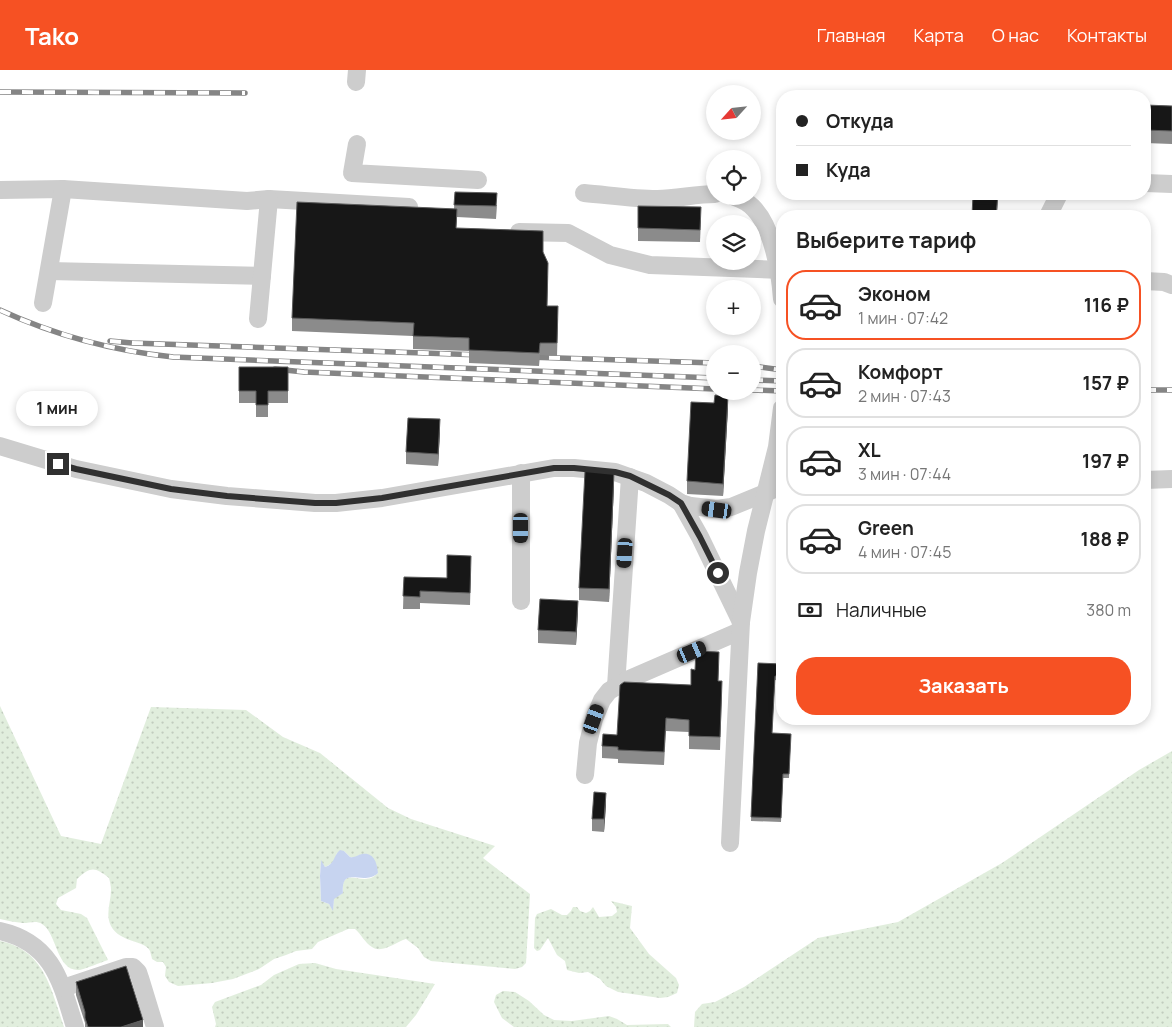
<!DOCTYPE html>
<html lang="ru">
<meta charset="utf-8">
<style>
:root{--surface:#fff;--page:#f2f2f2;--text:#222;--muted:#767676;--line:#e0e0e0;--accent:#f65123}
body{margin:0;font-family:Manrope,sans-serif;background:var(--page);color:var(--text);height:100vh;display:flex;flex-direction:column;font-size:19px;white-space:nowrap}
*{box-sizing:border-box;margin:0}
p{font-size:16px;color:var(--muted)}
.icon{flex:none;width:28px;height:28px;fill:none;stroke:currentColor;stroke-width:2;stroke-linecap:round;stroke-linejoin:round}
.map{position:relative;flex:1;overflow:hidden}
.sheet{position:absolute;left:776px;top:140px;width:375px;height:515px;display:flex;flex-direction:column;background:var(--surface);border-radius:20px;box-shadow:0 2px 8px #0003}
.sheet>*{flex:none}
.top-card{position:absolute;left:776px;top:20px;width:375px;height:110px;border-radius:20px;box-shadow:0 2px 8px #0003;display:grid;align-content:center;height:110px;padding:0 20px;background:var(--surface)}
.needle{width:32px;rotate:243deg}
.tools{position:absolute;left:706px;top:15px;display:grid;gap:10px}
.tools a{display:grid;place-items:center;width:55px;height:55px;border-radius:50%;background:var(--surface);box-shadow:0 2px 8px #0003;font-size:25px}
.end{position:absolute;width:22px;height:22px;margin:-11px;border:6px solid #303030;background:#fff;box-shadow:0 0 0 2px #fff}
.from{border-radius:50%}
.bubble{position:absolute;height:35px;border-radius:18px;background:var(--surface);box-shadow:0 2px 8px #0003;font-size:16px;font-weight:700;line-height:35px;text-align:center}
.car{position:absolute;width:15px;height:30px;margin:-15px -8px;border-radius:6px;box-shadow:0 0 4px 1px #0007;background:linear-gradient(#222 24%,#8ab4d8 0 40%,#222 0 76%,#8ab4d8 0 86%,#222 0)}
.top-card b{display:flex;align-items:center;gap:18px;height:48px;font-size:19px}
.top-card b+b{border-top:1px solid var(--line)}
.top-card i{width:12px;height:12px;background:var(--text)}
ul{padding:0;list-style:none}
li{display:flex;align-items:center;gap:15px;height:70px;margin:0 10px 8px;padding:0 10px;border:2px solid var(--line);border-radius:20px}
li div{flex:1}
li b{display:block;font-size:19px}
li em{font-style:normal;font-weight:700}
li.selected{border-color:var(--accent)}
li>.icon{width:45px;height:45px;stroke-width:1.5}
h2{padding:0 20px;font-size:22px;line-height:60px}
.pay{display:flex;align-items:center;gap:12px;height:55px;padding:0 20px;font-size:19px}
.pay p{margin-inline-start:auto}
.cta{display:flex;gap:10px;margin-top:auto;padding:10px 20px}
.cta a{flex:1;height:58px;border-radius:20px;background:var(--accent);color:#fff;font-size:20px;font-weight:700;line-height:58px;text-align:center}
header{display:flex;align-items:center;gap:30px;box-sizing:border-box;height:70px;padding:0 25px;background:var(--accent);color:#fff}
header strong{font-size:24px}
nav{display:flex;gap:28px;margin-inline-start:auto;font-size:18px}
.map>svg:first-child{display:block}
.grass{fill:url(#grass-dots);fill-rule:evenodd}
.water{fill:#c7d4f0}
.lines{fill:none;stroke-linecap:round;stroke-linejoin:round}
.minor{stroke:#cdcdcd;stroke-width:18}
.rail-casing{stroke:#858585;stroke-width:5.5}
.rail{stroke:#fff;stroke-width:4;stroke-dasharray:11;stroke-linecap:butt}
.wall{fill:#8b8b8b}
.shaded-wall{fill:#5d5d5d}
.building{fill:#171717;stroke:#5d5d5d}
.route{stroke:#303030;stroke-width:6}
</style>
<header>
<strong>Tako</strong>
<nav><a>Главная</a><a>Карта</a><a>О нас</a><a>Контакты</a></nav>
</header>
<div class="map">
<svg width="1172" height="957" viewBox="0 0 1172 957">
<defs>
<pattern id="grass-dots" width="8" height="8" patternUnits="userSpaceOnUse" patternTransform="scale(1.25)"><rect width="8" height="8" fill="#e1eedd"/><path d="M2 2h.1M6 6h.1" fill="none" stroke="#c1ccbe" stroke-width="1.8" stroke-linecap="round"/></pattern>
</defs>
<rect width="100%" height="100%" fill="#fff"/>
<g class="grass">
<path d="M0,636L61,766L101,774L151,637L246,640L283,667L320,683L388,738L411,749L495,776L483,788L530,824L526,893L522,897L515,899L431,891L424,887L418,878L406,869C396,872 382,884 372,877C365,873 361,864 355,859H348L318,872L312,879L296,881L286,885L274,889L259,899L233,909L212,913L178,916L169,912L165,906L166,897L163,892H157L152,889C152,888 150,881 150,881C145,870 120,873 111,856C105,844 111,832 111,820C111,816 110,812 109,808C95,797 91,796 77,809L76,818L58,828L56,834L61,840L81,844L87,848L108,890C101,892 84,900 78,900C56,900 57,863 42,854C36,850 30,853 23,853C15,852 8,851 0,849ZM344,781L350,787L355,788L359,785L378,803C375,805 374,807 371,808C357,813 341,797 343,823L334,828L333,839L329,834L321,831L320,806L321,791L325,797C333,794 335,790 337,783Z"/>
<polygon points="1172,681 1172,957 694,957 695,942 702,934 715,932 744,917 818,868 898,852 1002,793 1139,700"/>
<polygon points="611,831 632,836 630,858 649,884 676,908 679,915 677,923 668,927 660,928 618,922 606,916 600,909 588,902 579,903 567,900 565,891 557,885 548,868 540,880 537,881 534,878 535,848 537,844 551,839 562,845 567,845 571,841 573,837 577,837 580,841 586,843 590,841 593,837 599,847 612,846 617,842 616,837"/>
<path d="M0,871C45,880 51,920 64,957H0Z"/>
<polygon points="315,893 336,899 435,914 416,945 406,957 215,957 216,954 212,937 215,932 261,915 274,905 299,894"/>
<polygon points="503,921 515,922 529,931 544,945 554,950 572,951 609,946 617,949 627,955 668,954 671,957 514,957 502,948 494,932 496,925"/>
</g>
<path class="water" d="M340,780L344,781L350,787C355,788 357,785 362,784C374,782 377,793 378,803C363,817 341,794 343,823L334,829L333,841L329,834L321,831L320,806L321,790L325,797C335,794 333,786 340,780Z"/>
<g class="lines">
<g class="minor">
<polyline points="356,12 357,0"/>
<polyline points="357,74 352,103 478,110"/>
<polyline points="1145,113 1172,114"/>
<polyline points="0,120 63,119 247,131 269,129 409,137"/>
<path d="M584,123C608,125 633,129 657,129C677,129 695,124 715,124"/>
<path d="M732,126C737,128 742,130 746,132C772,148 780,202 782,229"/>
<polyline points="1048,146 1059,124"/>
<polyline points="519,162 568,163 610,185 650,195 782,200"/>
<polyline points="49,201 262,206"/>
<polyline points="1145,211 1164,212 1172,215"/>
<polyline points="43,233 63,119"/>
<polyline points="258,249 269,129"/>
<polyline points="0,376 76,399 171,419 227,426 315,433 336,433 382,428 554,398 574,398 615,402 646,413 669,425 681,433 691,436 717,439 731,437 782,416"/>
<polyline points="1145,410 1172,409"/>
<polyline points="681,433 700,467 741,552"/>
<polyline points="521,531 521,403"/>
<polyline points="616,616 630,407"/>
<polyline points="585,705 588,673 594,649 602,630 609,621 627,610 740,561"/>
<polyline points="730,773 741,552 748,503 756,461 777,377 782,338"/>
<path d="M0,861C53,873 61,912 75,957"/>
<polyline points="63,918 126,897 133,897 138,902 140,908 155,957"/>
</g>
<g class="rail-casing">
<g id="rail">
<polyline points="0,22 245,23"/>
<path d="M0,240C54,265 115,281 173,287L715,308"/>
<polyline points="110,271 132,273 482,285"/>
<polyline points="527,287 715,293"/>
<polyline points="752,296 782,300"/>
<polyline points="275,299 304,302 715,319"/>
<polyline points="752,310 782,311"/>
<polyline points="752,320 782,321"/>
<polyline points="1145,320 1172,320"/>
</g>
</g>
<use href="#rail" class="rail"/>
</g>
<g class="wall">
<polygon points="1145,35 1172,36 1172,74 1145,73"/>
<polygon points="455,122 497,135 496,149 457,147 456,158 548,206 547,236 558,249 557,286 540,285 539,296 469,293 469,281 413,279 413,266 292,261 292,248 454,139"/>
<polygon points="701,150 700,172 638,171 638,158"/>
<polygon points="239,297 288,297 288,333 268,333 268,347 256,347 256,333 239,333"/>
<polygon points="714,333 728,338 723,426 687,424 687,411"/>
<polygon points="440,362 438,396 406,394 406,382"/>
<polygon points="614,414 609,532 579,530 579,518"/>
<polygon points="471,498 470,535 420,533 420,539 403,539 404,507 447,508"/>
<polygon points="578,543 576,575 538,573 538,560"/>
<polygon points="758,593 782,594 782,611 775,610 772,663 791,664 789,708 783,708 781,752 751,751"/>
<polygon points="719,594 718,611 722,623 720,680 689,679 689,662 666,661 664,695 618,693 618,689 602,688 602,676 691,615 695,600"/>
<polygon points="606,735 604,762 592,761 592,749"/>
<polygon points="76,912 143,957 85,957 85,953 76,925"/>
</g>
<g class="shaded-wall">
<polygon points="998,124 997,146 996,146"/>
<polygon points="728,326 728,338 723,426 723,414"/>
<polygon points="440,349 440,362 438,396 438,384"/>
<polygon points="614,402 614,414 609,532 609,519"/>
<polygon points="578,531 578,543 576,575 576,562"/>
<polygon points="606,723 606,735 604,762 604,749"/>
<polygon points="143,950 143,957 121,957"/>
</g>
<g class="building">
<polygon points="1145,35 1172,36 1172,61 1145,60"/>
<polygon points="455,122 497,123 496,136 454,135"/>
<polygon points="973,124 998,124 996,146 972,146"/>
<polygon points="297,132 457,139 456,158 543,161 543,182 548,193 547,236 558,236 557,273 540,273 539,283 469,280 469,268 413,266 414,253 292,248"/>
<polygon points="638,136 701,137 700,160 638,158"/>
<polygon points="239,297 288,297 288,321 268,321 268,335 256,335 256,321 239,321"/>
<polygon points="715,325 728,326 723,414 687,411 691,332 714,333"/>
<polygon points="408,348 440,349 438,384 406,382"/>
<polygon points="585,401 614,402 609,519 579,518"/>
<polygon points="447,485 471,486 470,523 420,521 420,527 403,526 404,507 447,508"/>
<polygon points="540,529 578,531 576,562 538,560"/>
<polygon points="696,581 719,582 718,611 722,611 720,667 689,666 689,650 666,648 664,682 618,680 618,677 602,676 603,664 617,665 620,615 624,612 691,615 691,599 695,600"/>
<polygon points="758,593 782,594 782,607 775,606 772,663 791,664 789,704 783,704 781,748 751,747"/>
<polygon points="594,722 606,723 604,749 592,749"/>
<polygon points="126,896 143,950 121,957 88,957 85,948 85,942 76,912"/>
</g>
<g class="lines">
<polyline class="route" points="58,394 76,399 171,419 227,426 315,433 336,433 382,428 554,398 574,398 615,402 630,406 669,425 681,433 700,467 718,503"/>
</g>
</svg>
<div class="tools">
<a><svg class="needle" viewBox="-14 -14 28 28"><path d="M0-13l5 13h-10z" fill="#e53935"/><path d="M0 13l5-13h-10z" fill="#767676"/></svg></a>
<a><svg class="icon" aria-label="locate" viewBox="0 0 24 24"><circle cx="12" cy="12" r="6"/><path d="M12 2v4M12 18v4M2 12h4M18 12h4"/></svg></a>
<a><svg class="icon" aria-label="layers" viewBox="0 0 24 24"><path d="M12 4l9 5-9 5-9-5zM3 14l9 5 9-5"/></svg></a>
<a>+</a>
<a>−</a>
</div>
<i class="end from" style="left:718px;top:503px"></i>
<i class="end" style="left:58px;top:394px"></i>
<div class="bubble" style="left:16px;top:321px;width:82px">1 мин</div>
<i class="car" style="left:717px;top:440px;rotate:278deg"></i>
<i class="car" style="left:521px;top:458px;rotate:180deg"></i>
<i class="car" style="left:625px;top:483px;rotate:184deg"></i>
<i class="car" style="left:692px;top:582px;rotate:67deg"></i>
<i class="car" style="left:594px;top:649px;rotate:20deg"></i>
<div class="top-card">
<b><i class="from"></i>Откуда</b>
<b><i></i>Куда</b>
</div>
<section class="sheet">
<h2>Выберите тариф</h2>
<ul>
<li class="selected"><svg class="icon" aria-label="car" viewBox="0 0 24 24"><path d="M5 17H2v-5l4-1 3-4h7l3 4 3 1v5h-3M9 17h6M6 11h13"/><circle cx="7" cy="17" r="2"/><circle cx="17" cy="17" r="2"/></svg><div><b>Эконом</b><p>1 мин · 07:42</p></div><em>116 ₽</em></li>
<li><svg class="icon" aria-label="car" viewBox="0 0 24 24"><path d="M5 17H2v-5l4-1 3-4h7l3 4 3 1v5h-3M9 17h6M6 11h13"/><circle cx="7" cy="17" r="2"/><circle cx="17" cy="17" r="2"/></svg><div><b>Комфорт</b><p>2 мин · 07:43</p></div><em>157 ₽</em></li>
<li><svg class="icon" aria-label="car" viewBox="0 0 24 24"><path d="M5 17H2v-5l4-1 3-4h7l3 4 3 1v5h-3M9 17h6M6 11h13"/><circle cx="7" cy="17" r="2"/><circle cx="17" cy="17" r="2"/></svg><div><b>XL</b><p>3 мин · 07:44</p></div><em>197 ₽</em></li>
<li><svg class="icon" aria-label="car" viewBox="0 0 24 24"><path d="M5 17H2v-5l4-1 3-4h7l3 4 3 1v5h-3M9 17h6M6 11h13"/><circle cx="7" cy="17" r="2"/><circle cx="17" cy="17" r="2"/></svg><div><b>Green</b><p>4 мин · 07:45</p></div><em>188 ₽</em></li>
</ul>
<div class="pay"><svg class="icon" aria-label="cash" viewBox="0 0 24 24"><path d="M3 7h18v10H3z"/><circle cx="12" cy="12" r="2"/></svg>Наличные<p>380 m</p></div>
<div class="cta"><a>Заказать</a></div>
</section>
</div>
